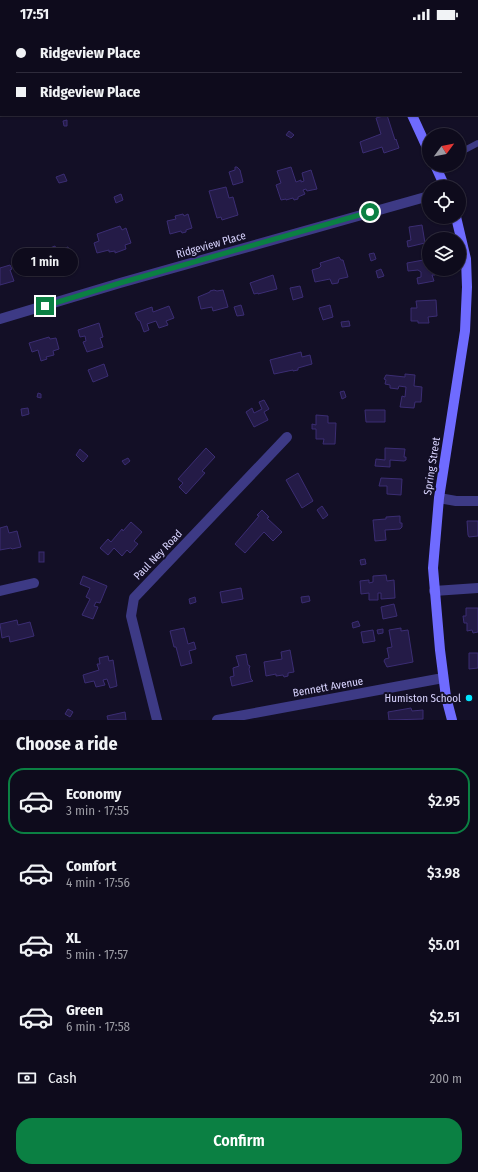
<!DOCTYPE html>
<meta charset="utf-8">
<style>
:root{--surface:#0e0b1c;--page:#171425;--text:#f1f3f6;--muted:#9b9ba3;--line:#2e2b3b;--accent:#0b8043}
body{margin:0;font-family:"Fira Sans Condensed",sans-serif;background:var(--page);color:var(--text);height:100vh;display:flex;flex-direction:column;font-size:15px;white-space:nowrap}
*{box-sizing:border-box;margin:0}
p{font-size:13px;color:var(--muted)}
.icon{flex:none;width:22px;height:22px;fill:none;stroke:currentColor;stroke-width:2;stroke-linecap:round;stroke-linejoin:round}
.map{position:relative;height:692px;overflow:hidden}
.panel{display:flex;flex-direction:column;background:var(--surface);flex:1}
.panel>*{flex:none}
.hud{position:absolute;left:0px;top:0px;width:478px;height:88px;box-shadow:0 1px 3px #0004,0 0 0 1px var(--line);display:grid;align-content:center;height:88px;padding:0 16px;background:var(--surface)}
.needle{width:26px;rotate:58deg}
.tools{position:absolute;left:422px;top:100px;display:grid;gap:8px}
.tools a{display:grid;place-items:center;width:44px;height:44px;border-radius:50%;background:var(--surface);box-shadow:0 1px 3px #0004,0 0 0 1px var(--line);font-size:20px}
.end{position:absolute;width:18px;height:18px;margin:-9px;border:5px solid #0b8043;background:#fff;box-shadow:0 0 0 2px #fff}
.from{border-radius:50%}
.bubble{position:absolute;height:28px;border-radius:14px;background:var(--surface);box-shadow:0 1px 3px #0004,0 0 0 1px var(--line);font-size:13px;font-weight:600;line-height:28px;text-align:center}
.hud b{display:flex;align-items:center;gap:14px;height:38px;font-size:15px}
.hud b+b{border-top:1px solid var(--line)}
.hud i{width:10px;height:10px;background:var(--text)}
ul{padding:0;list-style:none}
li{display:flex;align-items:center;gap:12px;height:66px;margin:0 8px 6px;padding:0 8px;border:2px solid transparent;border-radius:16px}
li div{flex:1}
li b{display:block;font-size:15px}
li em{font-style:normal;font-weight:600}
li.on{border-color:var(--accent)}
li>.icon{width:36px;height:36px;stroke-width:1.5}
h2{padding:0 16px;font-size:18px;line-height:48px}
.pay{display:flex;align-items:center;gap:10px;height:44px;padding:0 16px;font-size:15px}
.pay p{margin-inline-start:auto}
.button{display:flex;gap:8px;margin-top:auto;padding:8px 16px}
.button a{flex:1;height:46px;border-radius:16px;background:var(--accent);color:#fff;font-size:16px;font-weight:600;line-height:46px;text-align:center}
.status{display:flex;justify-content:space-between;align-items:center;height:28px;padding:0 20px;background:var(--surface);direction:ltr}
.status svg{height:11px;fill:currentColor}
.map>svg:first-child{display:block}
.building{fill:#241b47;stroke:#3b2d73}
.lines{fill:none;stroke-linecap:round;stroke-linejoin:round}
.lane{stroke:#3d3a85;stroke-width:6}
.street{stroke:#3d3a85;stroke-width:10}
.secondary{stroke:#6f6bff;stroke-width:10}
.route{stroke:#0b8043;stroke-width:5}
.poi-dot{fill:#00e5ff;stroke:#130f26;stroke-width:1.5}
.labels{text-anchor:middle;dominant-baseline:central;stroke-width:4;stroke-linejoin:round;paint-order:stroke}
.street-label{font-size:11px;fill:#d9d4ff;stroke:#130f26}
.poi-label{font-size:11px;fill:#d9d4ff;stroke:#130f26;text-anchor:end}
</style>
<div class="status"><b>17:51</b><svg viewBox="0 0 49 12"><path d="M0 12V9h3v3zM5 12V6h3v6zM10 12V3h3v9zM15 12V0h3v12zM26 1h20v11H26zM47 4h2v5h-2z"/></svg></div>
<div class="map">
<svg width="478" height="692" viewBox="0 0 478 692">
<rect width="100%" height="100%" fill="#130f26"/>
<g class="building">
<polygon points="431,0 446,0 447,1 431,1"/>
<polygon points="387,87 395,112 396,111 399,120 384,125 382,119 363,125 360,114 381,106 376,90"/>
<polygon points="67,92 67,98 64,98 63,93"/>
<polygon points="289,103 294,107 291,110 286,107"/>
<polygon points="235,139 237,139 240,142 243,154 233,157 229,144 235,142"/>
<polygon points="291,139 296,154 301,152 301,154 304,153 302,145 311,142 317,161 307,163 306,161 303,162 305,166 298,169 298,171 294,172 293,170 286,172 286,171 281,172 276,157 281,155 277,143"/>
<polygon points="64,146 67,153 59,155 56,149"/>
<polygon points="226,159 229,170 233,169 238,187 222,192 221,189 217,190 209,163"/>
<polygon points="121,166 123,172 116,175 114,169"/>
<polygon points="183,186 184,188 188,186 192,200 186,202 186,204 182,205 181,203 170,206 167,193 176,191 175,188"/>
<polygon points="422,197 425,215 408,219 407,213 411,212 409,199"/>
<polygon points="120,198 122,202 126,200 131,215 125,217 126,221 115,225 115,223 109,224 109,222 97,225 94,215 99,213 97,206"/>
<polygon points="55,218 57,223 68,219 70,226 66,229 67,234 58,239 57,238 52,240 45,222"/>
<polygon points="374,225 376,231 371,233 369,226"/>
<polygon points="339,229 341,232 343,232 348,249 339,251 338,255 332,256 330,251 315,254 312,242 319,240 321,238 320,235"/>
<polygon points="429,231 429,241 434,241 435,247 432,247 434,253 418,256 417,250 421,249 421,244 418,242 408,243 407,235"/>
<polygon points="10,237 12,241 10,242 14,253 0,257 0,240"/>
<polygon points="381,241 384,248 378,250 376,243"/>
<polygon points="273,247 277,261 258,266 258,265 254,266 250,255"/>
<polygon points="300,258 303,269 293,272 290,260"/>
<polygon points="214,262 217,263 223,262 228,279 213,283 212,279 201,281 198,269 210,264 210,263"/>
<polygon points="436,272 437,288 428,289 429,295 418,295 418,293 411,293 411,280 417,280 416,273"/>
<polygon points="241,277 244,287 237,288 234,279"/>
<polygon points="330,277 333,289 323,292 319,280"/>
<polygon points="169,278 174,290 166,293 168,297 159,300 156,293 147,296 149,302 144,304 140,293 138,292 135,285 152,279 153,284"/>
<polygon points="349,293 350,298 342,299 341,294"/>
<polygon points="99,295 103,309 100,310 103,319 87,324 83,314 86,313 85,308 80,309 78,302"/>
<polygon points="49,309 50,311 56,310 59,321 53,323 54,327 46,329 47,331 41,333 38,322 32,324 29,315"/>
<polygon points="301,324 302,329 310,327 312,336 298,340 298,342 293,343 293,342 274,346 270,332"/>
<polygon points="104,336 108,348 93,354 88,342"/>
<polygon points="405,346 415,347 414,358 422,359 421,374 415,374 414,380 400,379 402,368 405,369 406,359 399,358 398,361 390,360 390,357 385,356 386,352 384,351 386,347 405,349"/>
<polygon points="344,363 346,369 342,371 340,364"/>
<polygon points="38,365 41,366 41,370 37,369"/>
<polygon points="264,372 269,381 264,384 268,392 254,399 246,384 252,380 254,385 262,381 259,374"/>
<polygon points="28,380 29,386 22,388 21,381"/>
<polygon points="365,382 385,382 385,394 366,394"/>
<polygon points="316,387 328,388 328,395 336,395 335,416 323,416 324,411 316,411 316,401 312,401 312,396 316,397"/>
<polygon points="206,420 215,429 202,443 205,445 186,466 179,459 183,455 178,451"/>
<polygon points="385,420 405,421 404,429 406,429 406,432 404,433 390,432 390,439 375,438 376,431 385,432"/>
<polygon points="80,421 88,428 83,434 76,427"/>
<polygon points="128,430 130,433 125,437 122,433"/>
<polygon points="298,445 313,473 302,480 286,452"/>
<polygon points="381,450 402,451 401,467 387,466 387,458 379,458"/>
<polygon points="322,478 328,487 323,491 317,482"/>
<polygon points="262,482 269,489 267,490 282,504 273,513 264,504 245,525 235,516 259,488 257,487"/>
<polygon points="400,488 400,495 402,495 402,499 400,501 385,502 386,512 375,513 373,492 386,491 386,489"/>
<polygon points="467,493 478,493 478,508 469,509 468,507"/>
<polygon points="131,494 142,504 134,513 138,516 130,525 127,522 122,528 114,520 108,527 100,520 108,511 111,514 122,501 123,503"/>
<polygon points="7,498 9,505 17,503 21,519 12,521 11,520 0,522 0,500"/>
<rect x="39" y="524" width="5" height="10"/>
<polygon points="365,531 366,536 361,537 360,532"/>
<polygon points="386,547 387,553 394,552 395,570 381,571 381,565 378,565 378,572 369,572 369,565 361,566 360,553 369,552 369,555 373,554 373,548"/>
<polygon points="83,548 107,558 100,575 96,574 94,578 98,579 93,591 82,587 90,571 86,569 90,560 80,556"/>
<polygon points="241,560 243,571 222,575 220,564"/>
<polygon points="309,568 310,573 302,575 301,569"/>
<polygon points="195,569 196,574 190,576 189,571"/>
<polygon points="394,576 397,588 383,591 381,579"/>
<polygon points="466,580 478,580 478,604 473,605 472,602 467,603 467,595 464,595 463,588 466,588"/>
<polygon points="17,592 18,597 30,594 34,608 10,614 9,608 2,610 0,596"/>
<polygon points="358,593 360,598 353,600 352,595"/>
<polygon points="184,600 188,616 194,614 196,621 189,623 192,635 181,638 176,619 174,619 170,603"/>
<polygon points="401,600 401,603 408,602 413,634 387,639 384,633 385,631 389,630 387,620 392,619 389,602"/>
<polygon points="383,601 383,605 378,606 377,602"/>
<polygon points="373,602 375,613 363,615 361,604"/>
<polygon points="290,622 294,644 288,645 288,648 284,649 283,647 276,648 276,646 266,648 264,634 282,631 281,624"/>
<polygon points="469,625 478,625 478,640 469,641"/>
<polygon points="246,626 248,637 250,638 249,641 251,651 253,653 232,658 230,649 234,648 233,640 239,638 236,628"/>
<polygon points="108,628 109,633 113,632 117,658 110,660 107,651 103,652 105,657 96,659 94,653 85,655 83,647 99,642 97,636 100,636 99,630"/>
<polygon points="411,680 412,683 423,682 423,691 389,692 388,684"/>
<polygon points="68,681 73,684 70,689 65,686"/>
<polygon points="125,684 126,692 108,692 107,688"/>
</g>
<g class="lines">
<polyline class="lane" points="459,125 478,115"/>
<g class="street">
<polyline points="54,1 54,0"/>
<polyline points="205,1 208,0"/>
<polyline points="0,31 1,31"/>
<polyline points="0,291 120,255 429,168"/>
<polyline points="439,470 456,473 478,473"/>
<polyline points="0,563 34,555"/>
<polyline points="434,563 478,560"/>
<polyline points="157,692 131,588 134,570 287,409"/>
<polyline points="217,692 443,650"/>
</g>
<g class="secondary">
<polyline points="378,0 378,1"/>
<polyline points="412,87 429,124"/>
<polyline points="435,137 445,159"/>
<polyline points="452,692 446,669 440,622 433,540 439,470 465,303 467,259 466,231 456,189"/>
</g>
</g>
<g class="lines">
<polyline class="route" points="45,278 120,255 370,184"/>
</g>
<circle class="poi-dot" cx="469" cy="670" r="4"/>
<g class="labels">
<g class="street-label">
<text transform="translate(211 217) rotate(-16)">Ridgeview Place</text>
<text transform="translate(432 438) rotate(-81)">Spring Street</text>
<text transform="translate(158 527) rotate(-46)">Paul Ney Road</text>
<text transform="translate(328 659) rotate(-10)">Bennett Avenue</text>
</g>
<g class="poi-label">
<text x="461" y="670">Humiston School</text>
</g>
</g>
</svg>
<div class="tools">
<a><svg class="needle" viewBox="-14 -14 28 28"><path d="M0-13l5 13h-10z" fill="#e53935"/><path d="M0 13l5-13h-10z" fill="#9b9ba3"/></svg></a>
<a><svg class="icon" aria-label="locate" viewBox="0 0 24 24"><circle cx="12" cy="12" r="6"/><path d="M12 2v4M12 18v4M2 12h4M18 12h4"/></svg></a>
<a><svg class="icon" aria-label="layers" viewBox="0 0 24 24"><path d="M12 4l9 5-9 5-9-5zM3 14l9 5 9-5"/></svg></a>
</div>
<i class="end from" style="left:370px;top:184px"></i>
<i class="end" style="left:45px;top:278px"></i>
<div class="bubble" style="left:12px;top:220px;width:66px">1 min</div>
<div class="hud">
<b><i class="from"></i>Ridgeview Place</b>
<b><i></i>Ridgeview Place</b>
</div>
</div>
<section class="panel">
<h2>Choose a ride</h2>
<ul>
<li class="on"><svg class="icon" aria-label="car" viewBox="0 0 24 24"><path d="M5 17H2v-5l4-1 3-4h7l3 4 3 1v5h-3M9 17h6M6 11h13"/><circle cx="7" cy="17" r="2"/><circle cx="17" cy="17" r="2"/></svg><div><b>Economy</b><p>3 min · 17:55</p></div><em>$2.95</em></li>
<li><svg class="icon" aria-label="car" viewBox="0 0 24 24"><path d="M5 17H2v-5l4-1 3-4h7l3 4 3 1v5h-3M9 17h6M6 11h13"/><circle cx="7" cy="17" r="2"/><circle cx="17" cy="17" r="2"/></svg><div><b>Comfort</b><p>4 min · 17:56</p></div><em>$3.98</em></li>
<li><svg class="icon" aria-label="car" viewBox="0 0 24 24"><path d="M5 17H2v-5l4-1 3-4h7l3 4 3 1v5h-3M9 17h6M6 11h13"/><circle cx="7" cy="17" r="2"/><circle cx="17" cy="17" r="2"/></svg><div><b>XL</b><p>5 min · 17:57</p></div><em>$5.01</em></li>
<li><svg class="icon" aria-label="car" viewBox="0 0 24 24"><path d="M5 17H2v-5l4-1 3-4h7l3 4 3 1v5h-3M9 17h6M6 11h13"/><circle cx="7" cy="17" r="2"/><circle cx="17" cy="17" r="2"/></svg><div><b>Green</b><p>6 min · 17:58</p></div><em>$2.51</em></li>
</ul>
<div class="pay"><svg class="icon" aria-label="cash" viewBox="0 0 24 24"><path d="M3 7h18v10H3z"/><circle cx="12" cy="12" r="2"/></svg>Cash<p>200 m</p></div>
<div class="button"><a>Confirm</a></div>
</section>
